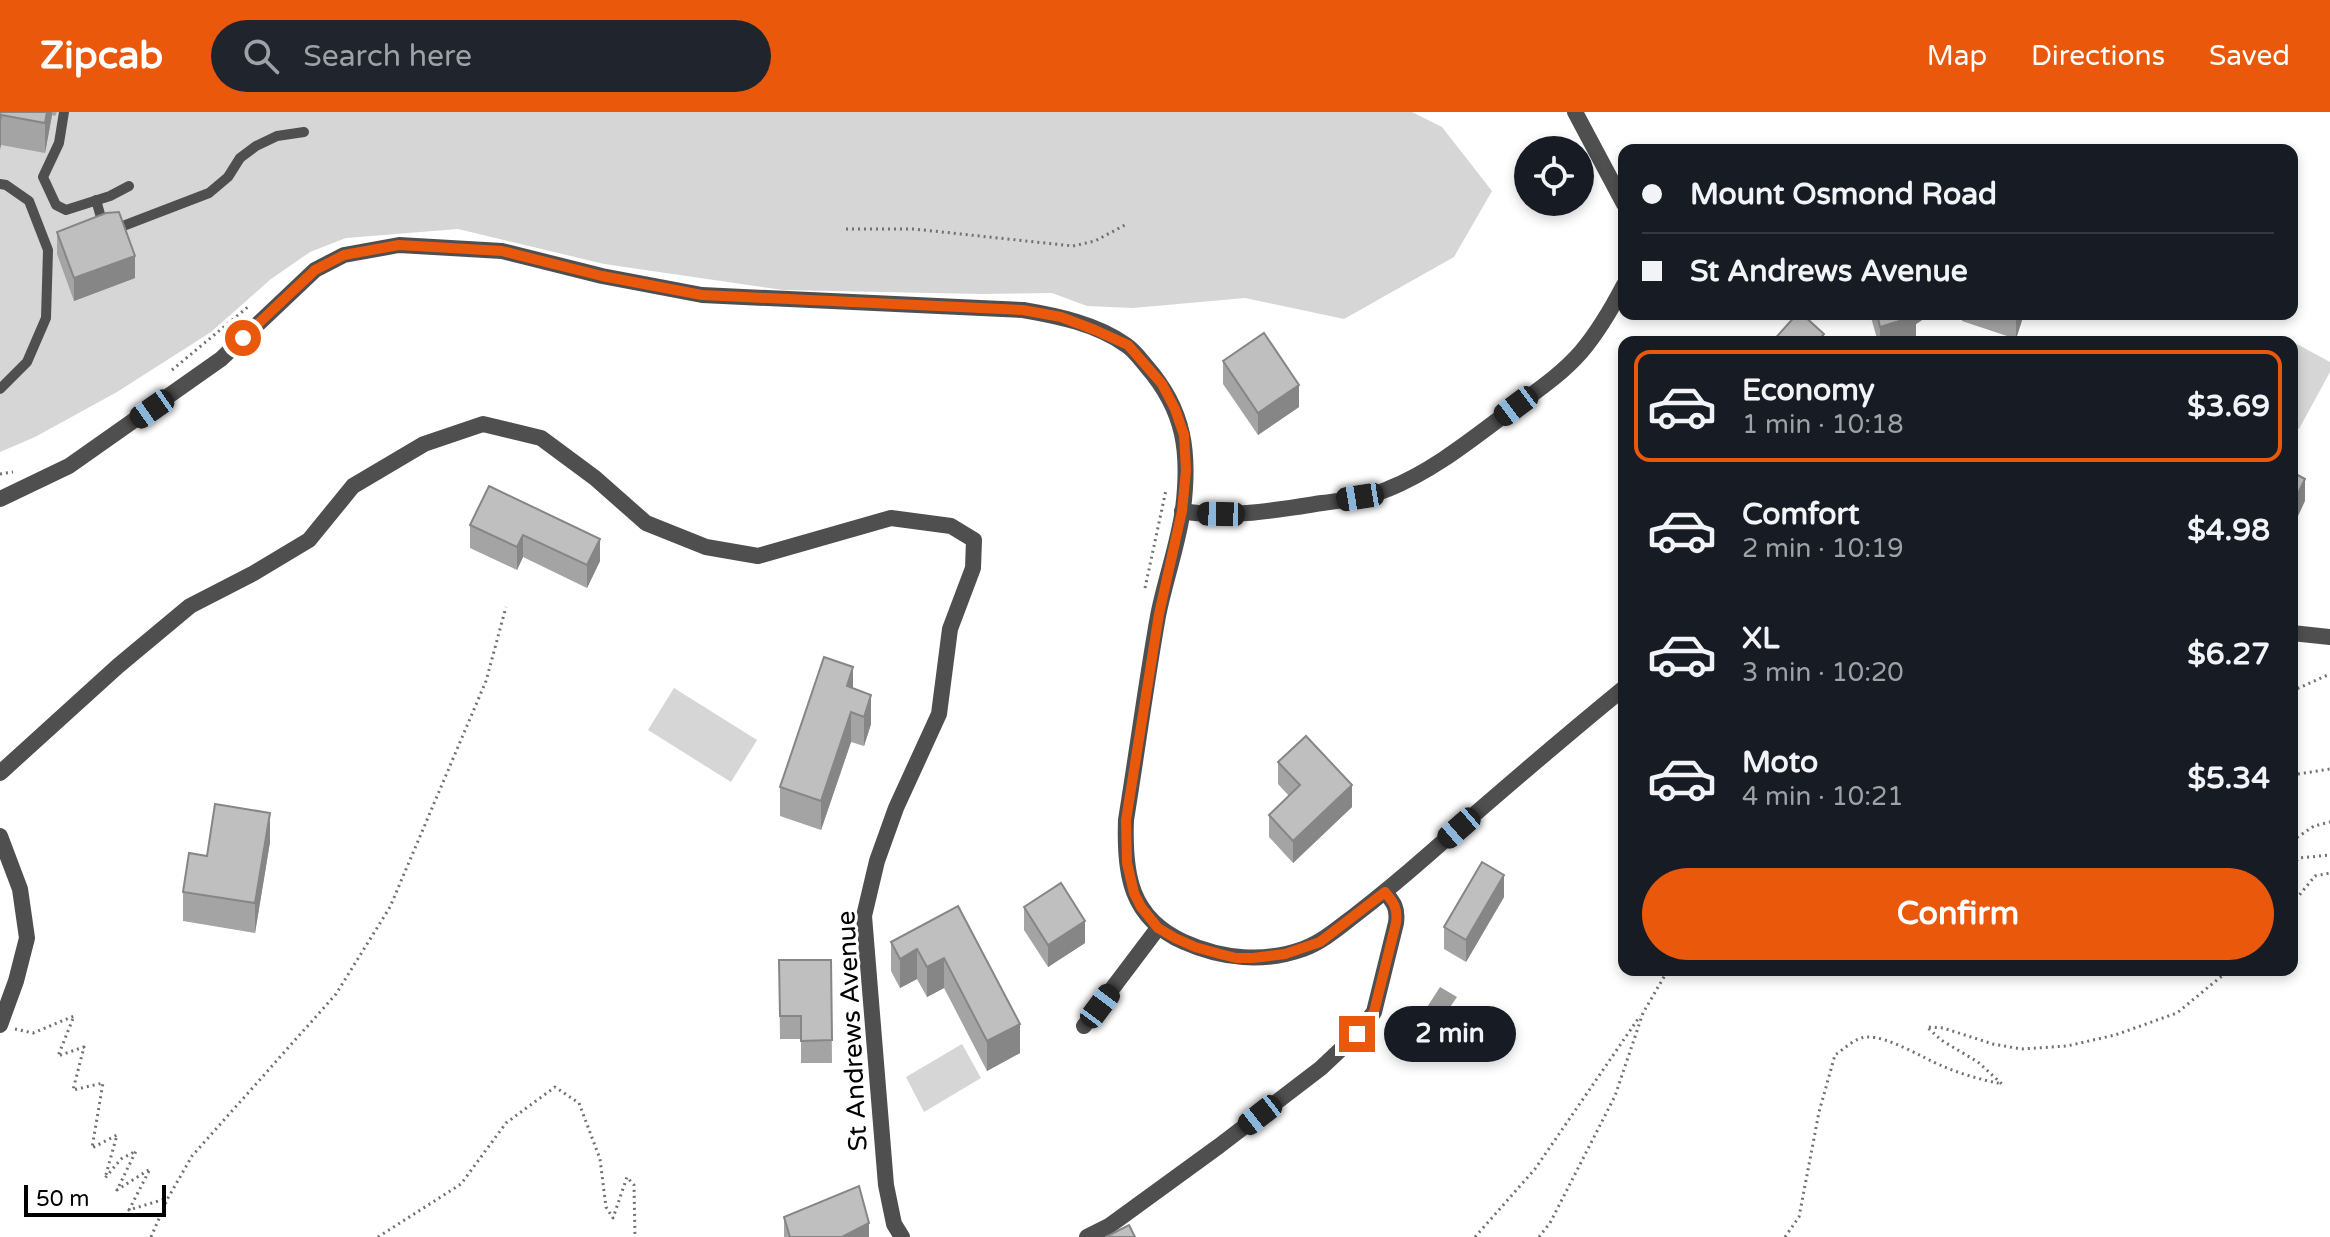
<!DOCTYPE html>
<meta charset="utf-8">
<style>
:root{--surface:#171b24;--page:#20242c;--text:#f1f3f6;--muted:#9ea1a6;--line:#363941;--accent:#ea580c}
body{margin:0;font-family:"Varela Round",sans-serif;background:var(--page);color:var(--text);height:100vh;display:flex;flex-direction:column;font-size:30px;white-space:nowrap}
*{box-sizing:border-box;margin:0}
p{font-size:26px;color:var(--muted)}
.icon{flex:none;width:44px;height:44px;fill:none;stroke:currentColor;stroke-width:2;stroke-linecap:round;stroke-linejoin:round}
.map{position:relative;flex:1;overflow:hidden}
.drawer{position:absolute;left:1618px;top:224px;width:680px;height:640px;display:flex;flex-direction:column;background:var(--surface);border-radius:16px;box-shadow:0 4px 12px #0003}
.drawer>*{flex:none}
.hud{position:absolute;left:1618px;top:32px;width:680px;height:176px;border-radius:16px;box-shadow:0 4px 12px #0003;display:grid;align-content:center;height:176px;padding:0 24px;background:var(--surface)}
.controls{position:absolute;left:1514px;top:24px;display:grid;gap:16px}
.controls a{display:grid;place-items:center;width:80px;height:80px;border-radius:50%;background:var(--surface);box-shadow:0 4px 12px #0003;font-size:40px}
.scale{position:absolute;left:24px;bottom:20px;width:142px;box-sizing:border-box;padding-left:8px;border:4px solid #000;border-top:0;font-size:22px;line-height:28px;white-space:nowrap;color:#000;-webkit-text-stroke:6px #fff;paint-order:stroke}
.end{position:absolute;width:36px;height:36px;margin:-18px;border:10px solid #ea580c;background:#fff;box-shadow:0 0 0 4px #fff}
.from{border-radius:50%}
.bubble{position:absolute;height:56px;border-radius:28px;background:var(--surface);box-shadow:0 4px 12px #0003;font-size:26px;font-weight:700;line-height:56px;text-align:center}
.car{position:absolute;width:24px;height:48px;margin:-24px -12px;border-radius:10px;box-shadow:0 0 6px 2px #0007;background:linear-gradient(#222 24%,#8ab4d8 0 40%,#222 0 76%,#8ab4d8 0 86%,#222 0)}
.hud b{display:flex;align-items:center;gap:28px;height:76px;font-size:30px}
.hud b+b{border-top:2px solid var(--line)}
.hud i{width:20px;height:20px;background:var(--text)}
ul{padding:14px 0 0;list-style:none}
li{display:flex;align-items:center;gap:24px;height:112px;margin:0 16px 12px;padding:0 8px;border:4px solid transparent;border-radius:16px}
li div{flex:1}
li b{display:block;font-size:30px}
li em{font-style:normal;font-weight:700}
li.current{border-color:var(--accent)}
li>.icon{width:72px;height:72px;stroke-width:1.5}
.primary-button{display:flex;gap:16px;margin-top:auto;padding:16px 24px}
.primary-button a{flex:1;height:92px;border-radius:48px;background:var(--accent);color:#fff;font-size:32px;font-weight:700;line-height:92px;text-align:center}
header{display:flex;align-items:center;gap:48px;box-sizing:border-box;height:112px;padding:0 40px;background:var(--accent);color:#fff}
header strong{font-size:38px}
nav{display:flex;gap:44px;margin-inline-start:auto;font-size:28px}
.search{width:560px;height:72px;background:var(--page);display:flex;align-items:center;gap:20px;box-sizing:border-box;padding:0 28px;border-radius:44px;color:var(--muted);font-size:30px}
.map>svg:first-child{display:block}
.green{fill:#d6d6d6}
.water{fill:#9d9d9d}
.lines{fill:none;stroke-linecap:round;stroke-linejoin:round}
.path{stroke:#717171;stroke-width:3;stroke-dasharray:2 4;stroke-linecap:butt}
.service{stroke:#4f4f4f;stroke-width:10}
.minor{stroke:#4f4f4f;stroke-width:16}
.tertiary{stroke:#4f4f4f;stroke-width:16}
.wall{fill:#a4a4a4}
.shaded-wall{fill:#868686}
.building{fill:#bfbfbf;stroke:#868686;stroke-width:2}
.route{stroke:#ea580c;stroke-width:10}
.labels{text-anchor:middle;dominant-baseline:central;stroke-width:6;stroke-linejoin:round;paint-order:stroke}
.street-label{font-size:26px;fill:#000;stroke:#fff}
</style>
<header>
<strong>Zipcab</strong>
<div class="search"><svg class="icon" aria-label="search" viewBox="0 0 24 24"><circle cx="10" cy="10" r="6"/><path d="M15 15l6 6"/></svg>Search here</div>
<nav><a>Map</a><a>Directions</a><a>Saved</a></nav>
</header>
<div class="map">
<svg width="2330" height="1125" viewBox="0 0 2330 1125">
<rect width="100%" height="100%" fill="#fff"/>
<g class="green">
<polygon points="0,0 1412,0 1442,15 1492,79 1454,145 1344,207 1245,186 1133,196 1087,194 1052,181 982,182 783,178 604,152 458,117 346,126 310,140 271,167 211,220 117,280 35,325 0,340"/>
<polygon points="2295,231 2330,250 2330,260 2299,317 2292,313 2292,238"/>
<polygon points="674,576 757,628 731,670 648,618"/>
<polygon points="962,932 981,966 924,1000 906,965"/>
</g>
<polygon class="water" points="1440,875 1457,885 1437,914 1422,903"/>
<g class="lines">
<g class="path">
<polyline points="846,117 914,117 1073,134 1095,129 1125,113"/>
<polyline points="172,258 249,194"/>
<polyline points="0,362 13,360"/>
<polyline points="1145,476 1166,378"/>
<polyline points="2292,579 2330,562"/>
<polyline points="2292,663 2330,657"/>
<polyline points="2292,729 2314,714 2330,710"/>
<polyline points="2292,753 2299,746 2330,743"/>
<polyline points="2292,792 2315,764 2330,761"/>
<polyline points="15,917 33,921 74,904 58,944 84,935 73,978 103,971 92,1036 117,1023 105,1066 121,1047 136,1039 117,1078 150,1057 129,1098 168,1086"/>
<polyline points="151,1125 168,1086 192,1044 336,882 390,795 486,569 506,495"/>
<polyline points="378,1125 461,1072 506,1011 555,975 579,991 600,1047 606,1095 613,1106 627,1065 634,1073 635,1125"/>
<polyline points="1475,1125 1535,1057 1640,904"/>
<polyline points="1539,1125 1550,1111 1615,984 1643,901 1668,858"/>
<path d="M1785,1125L1799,1105L1819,1000L1835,943C1844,937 1856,925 1867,925C1888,924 1923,946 1942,954C1961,962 1982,968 2002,972L1978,950L1941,928L1927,915L1943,916L1993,932L2021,937L2067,934L2115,923L2177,901L2229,858"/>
</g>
<g class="service">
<polyline points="64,0 59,31 43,65 56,93 66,98 110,84 129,74"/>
<polyline points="0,72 6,73 29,89 48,138 46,206 27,250 0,277"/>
<polyline points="96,88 104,116 123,114 209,81 228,65 240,46 256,34 277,24 304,20"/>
</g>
<g class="minor">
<polyline points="1575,0 1624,92"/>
<path d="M1182,399C1227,407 1277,398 1322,391C1344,388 1367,386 1388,377C1433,359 1472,327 1511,298C1535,280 1561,263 1581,240C1598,220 1612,196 1624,173"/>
<polyline points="0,661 118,554 190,494 254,461 309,428 353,374 424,332 483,312 541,326 595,366 646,411 706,435 758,444 891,406 951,414 974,428 973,456 950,517 939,602 896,696 877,749 864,804 886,1073 894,1112 902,1125"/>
<polyline points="0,724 20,777 27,826 16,869 0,913"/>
<polyline points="1084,914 1158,816"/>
<path d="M1087,1125L1109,1114L1219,1034L1321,956L1357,922L1374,900L1396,811C1398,796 1394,791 1385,780"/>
</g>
<g class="tertiary">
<path d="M0,387L69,354L221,247L315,158L344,143L399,133L502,139L602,164L702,183L1023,198C1058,204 1097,212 1126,233C1134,238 1141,248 1147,255C1185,299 1190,341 1183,397C1178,433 1165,468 1158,504C1146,572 1137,640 1126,708C1124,762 1130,806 1184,830C1222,847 1264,851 1303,837C1322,830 1337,817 1354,804C1380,784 1404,764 1429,742C1493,686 1558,630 1624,576"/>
<polyline points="2292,521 2330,525"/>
</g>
</g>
<g class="wall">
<polygon points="0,0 57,0 55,4 52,3 45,41 1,33"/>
<polygon points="57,120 135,166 74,189 57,142"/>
<polygon points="1870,202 1922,202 1922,208 1916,212 1916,227 1905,230 1878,230"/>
<polygon points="1962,202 2024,202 2016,227 1962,209"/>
<polygon points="1223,249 1299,295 1258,323 1223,272"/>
<polygon points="489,374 600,449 587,476 523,445 517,458 470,436 470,413"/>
<polygon points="853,576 871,612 864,634 851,630 821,718 780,704 780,675"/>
<polygon points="1278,650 1352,695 1293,751 1269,725 1269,703 1289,684 1278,672"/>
<polygon points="270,730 255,821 183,809 183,780 207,744"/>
<polygon points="1504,785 1466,850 1444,837 1444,815"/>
<polygon points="958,794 1020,941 987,959 944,876 927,885 917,867 900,876 891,859 891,830"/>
<polygon points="1024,795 1085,831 1048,855 1024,818"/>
<polygon points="779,848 831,848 832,951 801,951 801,927 780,927"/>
<polygon points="784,1105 869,1125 784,1125"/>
</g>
<g class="shaded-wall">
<polygon points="47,0 52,0 52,3 45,41 45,11"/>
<polygon points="1,3 1,33 0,38 0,9"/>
<polygon points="135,144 135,166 74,189 74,166"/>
<polygon points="1912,202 1922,202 1922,208 1916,212 1916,227 1905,230 1880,230 1880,215"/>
<polygon points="2017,202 2024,202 2016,227 2016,204"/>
<polygon points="1824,222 1824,230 1817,230"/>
<polygon points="1299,273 1299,295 1258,323 1258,301"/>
<polygon points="2294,341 2294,364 2292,368 2292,345"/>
<polygon points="2305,367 2305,389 2292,417 2292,394"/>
<polygon points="523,423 523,445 517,458 517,435"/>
<polygon points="600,427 600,449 587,476 587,453"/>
<polygon points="853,555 853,584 847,574"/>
<polygon points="871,583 871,612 864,634 864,605"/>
<polygon points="851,600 851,630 821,718 821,689"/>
<polygon points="1352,673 1352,695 1293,751 1293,729"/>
<polygon points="270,701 270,730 255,821 255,791"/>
<polygon points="1504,763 1504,785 1466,850 1466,828"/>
<polygon points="1085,809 1085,831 1048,855 1048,833"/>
<polygon points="917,837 917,867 900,876 900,847"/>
<polygon points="944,846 944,876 927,885 927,855"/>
<polygon points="1020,912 1020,941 987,959 987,929"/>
<polygon points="869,1111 869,1125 842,1125"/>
</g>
<g class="building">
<polygon points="0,0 47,0 45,11 1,3 0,9"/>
<polygon points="119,100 135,144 74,166 57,120 106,101"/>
<polygon points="1797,202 1802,202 1824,222 1817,230 1772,230"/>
<polygon points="1877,202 1915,202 1916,204 1880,215"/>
<polygon points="1264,221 1299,273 1258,301 1223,249"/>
<polygon points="2292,360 2305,367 2292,394"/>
<polygon points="489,374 600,427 587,453 523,423 517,435 470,413"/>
<polygon points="824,545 853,555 847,574 871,583 864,605 851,600 821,689 780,675"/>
<polygon points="1306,624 1352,673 1293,729 1269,703 1300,673 1278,650"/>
<polygon points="215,692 270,701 255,791 183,780 189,741 207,744"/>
<polygon points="1482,750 1504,763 1466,828 1444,815"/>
<polygon points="1061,771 1085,809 1048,833 1024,795"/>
<polygon points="958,794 1020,912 987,929 944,846 927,855 917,837 900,847 891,830"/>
<polygon points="779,848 831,848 832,928 801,929 801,904 780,904"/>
<polygon points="859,1074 869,1111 842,1125 790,1125 784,1105"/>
<polygon points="1129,1113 1135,1125 1106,1125"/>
</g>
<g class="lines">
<path class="route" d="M243,226L315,158L344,143L399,133L502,139L602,164L702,183L1023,198L1061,205L1095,218L1128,233L1162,272L1175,297L1184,323L1186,358L1182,399L1159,502L1126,708L1127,751L1134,781L1141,795L1158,816L1175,826L1195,835L1220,842L1236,846H1253L1285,842L1320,830L1385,780C1394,791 1398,796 1396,811L1374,900L1357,922"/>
</g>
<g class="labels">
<g class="street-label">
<text transform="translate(852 919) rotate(-93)">St Andrews Avenue</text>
</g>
</g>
</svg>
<div class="controls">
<a><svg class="icon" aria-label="locate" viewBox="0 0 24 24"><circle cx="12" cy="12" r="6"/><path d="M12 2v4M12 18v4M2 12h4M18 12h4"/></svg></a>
</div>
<div class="scale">50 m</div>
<i class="end from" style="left:243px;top:226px"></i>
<i class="end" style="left:1357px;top:922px"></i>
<div class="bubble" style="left:1384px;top:894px;width:132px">2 min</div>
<i class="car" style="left:1516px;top:294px;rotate:233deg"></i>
<i class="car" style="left:152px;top:297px;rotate:235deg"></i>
<i class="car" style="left:1360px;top:385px;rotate:261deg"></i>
<i class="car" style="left:1221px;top:402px;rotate:271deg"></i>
<i class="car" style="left:1459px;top:716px;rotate:229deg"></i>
<i class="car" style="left:1100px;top:894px;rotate:37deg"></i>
<i class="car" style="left:1260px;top:1003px;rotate:232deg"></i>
<div class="hud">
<b><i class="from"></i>Mount Osmond Road</b>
<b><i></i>St Andrews Avenue</b>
</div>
<section class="drawer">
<ul>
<li class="current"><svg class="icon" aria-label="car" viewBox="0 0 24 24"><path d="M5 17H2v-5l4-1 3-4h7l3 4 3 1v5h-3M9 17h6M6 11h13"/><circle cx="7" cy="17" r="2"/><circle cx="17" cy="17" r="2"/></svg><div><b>Economy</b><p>1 min · 10:18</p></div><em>$3.69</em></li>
<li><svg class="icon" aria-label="car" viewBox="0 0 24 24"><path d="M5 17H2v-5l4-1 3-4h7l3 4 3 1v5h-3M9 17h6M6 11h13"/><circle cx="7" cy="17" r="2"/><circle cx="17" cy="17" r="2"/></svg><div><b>Comfort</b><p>2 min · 10:19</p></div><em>$4.98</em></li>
<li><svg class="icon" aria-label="car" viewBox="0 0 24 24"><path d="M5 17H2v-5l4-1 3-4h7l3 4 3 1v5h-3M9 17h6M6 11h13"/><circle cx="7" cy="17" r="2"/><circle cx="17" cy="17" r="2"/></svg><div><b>XL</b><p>3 min · 10:20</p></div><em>$6.27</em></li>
<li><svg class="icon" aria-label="car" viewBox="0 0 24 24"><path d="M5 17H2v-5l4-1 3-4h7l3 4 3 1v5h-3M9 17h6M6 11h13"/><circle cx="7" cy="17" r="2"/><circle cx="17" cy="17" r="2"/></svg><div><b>Moto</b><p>4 min · 10:21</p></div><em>$5.34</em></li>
</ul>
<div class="primary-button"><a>Confirm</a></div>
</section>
</div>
